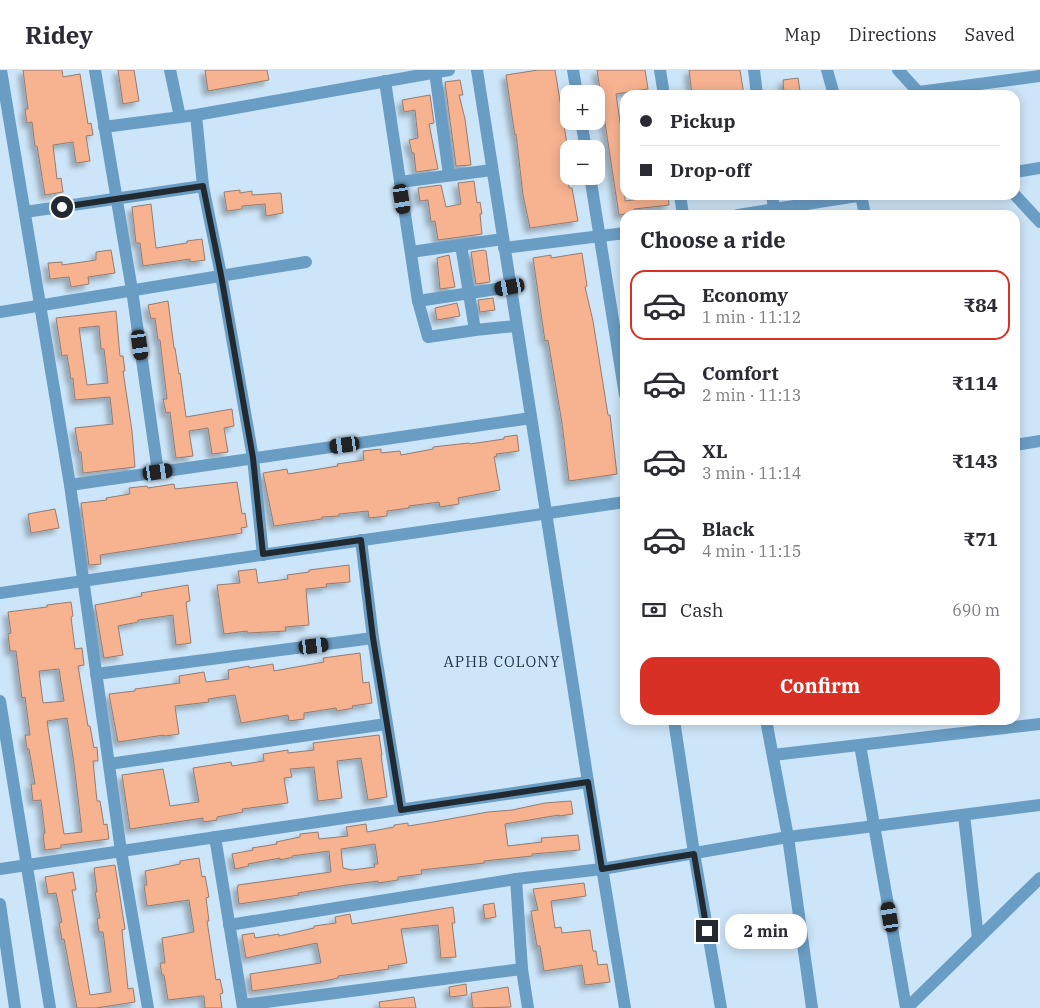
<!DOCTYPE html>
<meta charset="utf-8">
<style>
:root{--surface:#fff;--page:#f2f2f3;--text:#2b2b33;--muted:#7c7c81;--line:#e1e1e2;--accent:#d93025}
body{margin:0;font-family:"IBM Plex Serif",serif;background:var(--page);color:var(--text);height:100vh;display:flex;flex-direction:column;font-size:19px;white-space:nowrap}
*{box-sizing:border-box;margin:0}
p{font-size:16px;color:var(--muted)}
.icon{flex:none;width:28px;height:28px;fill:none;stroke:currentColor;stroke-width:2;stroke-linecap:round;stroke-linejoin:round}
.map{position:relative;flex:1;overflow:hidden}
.side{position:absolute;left:620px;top:140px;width:400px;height:515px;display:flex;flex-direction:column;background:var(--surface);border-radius:15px;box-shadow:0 2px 12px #0003}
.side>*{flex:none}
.top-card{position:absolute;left:620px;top:20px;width:400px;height:110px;border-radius:15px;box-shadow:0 2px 12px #0003;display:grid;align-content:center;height:110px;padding:0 20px;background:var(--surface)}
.tools{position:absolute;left:560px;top:15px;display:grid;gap:10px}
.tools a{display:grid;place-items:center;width:45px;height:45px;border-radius:10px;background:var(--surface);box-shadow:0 2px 12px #0003;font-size:25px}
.end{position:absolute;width:22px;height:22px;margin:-11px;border:6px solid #212a31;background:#fff;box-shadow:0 0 0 2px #fff}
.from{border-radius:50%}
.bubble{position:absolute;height:35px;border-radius:15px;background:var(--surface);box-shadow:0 2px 12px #0003;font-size:16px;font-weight:800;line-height:35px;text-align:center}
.car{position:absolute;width:15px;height:30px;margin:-15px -8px;border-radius:6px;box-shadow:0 0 4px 1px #0007;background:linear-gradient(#222 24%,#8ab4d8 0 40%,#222 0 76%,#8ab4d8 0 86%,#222 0)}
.top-card b{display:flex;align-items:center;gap:18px;height:48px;font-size:19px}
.top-card b+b{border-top:1px solid var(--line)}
.top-card i{width:12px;height:12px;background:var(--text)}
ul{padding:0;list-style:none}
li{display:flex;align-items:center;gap:15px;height:70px;margin:0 10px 8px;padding:0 10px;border:2px solid transparent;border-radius:15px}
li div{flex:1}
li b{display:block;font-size:19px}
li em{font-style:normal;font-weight:800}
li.on{border-color:var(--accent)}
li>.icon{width:45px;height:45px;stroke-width:1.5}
h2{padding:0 20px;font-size:22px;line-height:60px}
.pay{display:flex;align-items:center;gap:12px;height:55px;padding:0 20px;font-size:19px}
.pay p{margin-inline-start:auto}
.cta{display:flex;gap:10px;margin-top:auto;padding:10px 20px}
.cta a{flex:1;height:58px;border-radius:15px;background:var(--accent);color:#fff;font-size:20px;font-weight:800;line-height:58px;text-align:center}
header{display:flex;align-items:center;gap:30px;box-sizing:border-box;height:70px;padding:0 25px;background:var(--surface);border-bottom:1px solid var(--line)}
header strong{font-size:24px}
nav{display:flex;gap:28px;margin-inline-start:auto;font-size:18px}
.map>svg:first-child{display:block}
.building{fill:#f7b290;stroke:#957c70;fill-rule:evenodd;filter:url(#shadow)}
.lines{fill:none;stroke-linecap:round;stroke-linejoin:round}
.minor{stroke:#6a9dc4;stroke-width:12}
.tertiary{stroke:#6a9dc4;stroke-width:12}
.route{stroke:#212a31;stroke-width:6}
.labels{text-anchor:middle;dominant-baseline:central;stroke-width:5;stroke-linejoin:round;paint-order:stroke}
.quarter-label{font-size:15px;letter-spacing:1px;fill:#253847;stroke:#cde5f8}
</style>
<header>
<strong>Ridey</strong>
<nav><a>Map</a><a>Directions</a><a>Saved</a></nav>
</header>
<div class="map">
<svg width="1040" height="938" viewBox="0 0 1040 938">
<defs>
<filter id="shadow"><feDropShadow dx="-4.5" dy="4.5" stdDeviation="2.5" flood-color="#0004"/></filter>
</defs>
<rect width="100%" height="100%" fill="#cde5f8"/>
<g class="building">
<polygon points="23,0 62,0 63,7 80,4 88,54 91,53 93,65 86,66 90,91 76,93 73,72 53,75 57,109 61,108 63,122 45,125 37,76 35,76 32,52 27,53 25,39 28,39"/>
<polygon points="118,0 134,0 139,31 123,34"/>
<polygon points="205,0 267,0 269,10 208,21"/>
<polygon points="538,0 555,0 568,80 569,118 572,118 578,151 530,158 523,125 516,64 515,65 513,53 506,5"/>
<polygon points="597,0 645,0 648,19 616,24 625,86 625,131 648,128 648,125 668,125 669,135 634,139 635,142 619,145"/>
<polygon points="689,0 740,0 744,25 692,25"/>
<polygon points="798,8 800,21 784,23 783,10"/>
<polygon points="460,10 463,25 459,25 465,49 471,95 456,96 445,12"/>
<polygon points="430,25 434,53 429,54 438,99 416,102 414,83 412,83 409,70 418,68 415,40 404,42 402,30"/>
<polygon points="474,111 477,133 480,132 482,144 480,144 482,164 438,170 435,151 431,152 428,130 420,131 418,118 441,115 446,137 461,134 458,113"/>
<polygon points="240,120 240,123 252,121 252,125 281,123 283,143 266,146 265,134 242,136 242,139 227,141 224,122"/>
<polygon points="151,134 156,178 187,173 187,171 202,169 205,190 190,192 190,189 143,196 140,173 136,173 132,137"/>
<polygon points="111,180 115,203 88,207 89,214 71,217 69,207 50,209 48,193 62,192 62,195 96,190 96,182"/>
<polygon points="484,180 486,181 490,212 476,214 471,182"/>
<polygon points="582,183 587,216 585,217 593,251 608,345 610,345 617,404 569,411 562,353 548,270 545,271 533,188 551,185 551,188"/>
<polygon points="449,185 455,217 440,219 437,188"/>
<polygon points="493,228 495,240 480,242 478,230"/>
<polygon points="168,231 174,278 175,278 179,304 180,303 186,347 232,339 234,356 224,358 228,382 212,384 208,358 189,361 193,386 176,388 170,342 166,343 163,329 167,329 160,270 158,270 155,248 151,249 148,235"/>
<polygon points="457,233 460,246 437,250 435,238"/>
<path d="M116,241L120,286H123L125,301H123L132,361L135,397L83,403L81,382H79L75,358L113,354L110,327L75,330L73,308L71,309L67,285L62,286L56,248ZM99,256L101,279H104L108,313L87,315L79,258Z"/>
<polygon points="517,365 519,381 496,384 497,386 494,387 500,420 458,428 459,434 440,437 439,432 409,436 409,438 387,441 387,446 369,448 368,441 339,444 339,446 322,447 322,449 274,456 263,403 287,399 288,404 338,396 337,394 364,390 363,381 381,379 381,383 400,381 401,385 433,379 433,377 469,373 470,374 504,369 504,367"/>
<polygon points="237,412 242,444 245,443 247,457 241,458 242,463 100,485 101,494 89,495 81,433 107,430 106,428 130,424 129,418 147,416 148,418 174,414 175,419"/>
<polygon points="55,439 59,458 31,463 28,444"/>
<polygon points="349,495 350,512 326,514 327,517 306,519 309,555 285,557 286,561 248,563 247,561 224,564 217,515 240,513 238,501 256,499 258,513 288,509 287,505 309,502 309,500"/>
<polygon points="188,515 190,531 186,532 191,573 176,575 173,545 138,550 138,552 118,556 123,585 104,588 95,535 142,526 141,523"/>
<path d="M71,532L73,546L71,547L75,579L82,578L84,595L78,596L88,656H90L94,678L97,677L98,691H93L97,731H100L104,755L107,754L109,769L61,775V778L45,780L43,764L45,763L41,730L33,731L31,714H35L29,679H27L25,665H30L25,627L22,628L16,581H10L8,564L11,563L8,542L47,537V535ZM59,599L64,631L43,633L39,601ZM67,648L74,694L82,762L64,764L47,651Z"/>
<polygon points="360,583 363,613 369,612 372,633 352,636 353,638 337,641 336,638 304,643 304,649 289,651 288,645 241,653 235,625 208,629 209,632 175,636 179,664 165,666 164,665 118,672 109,624 135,621 135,619 180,613 179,606 204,602 206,612 229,609 228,600 249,596 249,598 273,594 274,601 324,592 323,588"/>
<polygon points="379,665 382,685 381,685 387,727 368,730 361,688 337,691 342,728 318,731 314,697 290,699 292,707 284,708 288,733 242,739 243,742 217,747 217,750 203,752 203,748 130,759 122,705 163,699 170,736 199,732 193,698 231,692 232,696 264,691 263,684 288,680 288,683 314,680 313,673"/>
<path d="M571,731L573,744L559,746V745L505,754L508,776L542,772L541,768L578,765L580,780L532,784V786L484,791V793L421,800L422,804L398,807V810L378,813V811L347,815L298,823L299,825L239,834L237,817H238V815L331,802L329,781L292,786L293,787L280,790V788L248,794L249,796L235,799L232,784L253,780L252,778L277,774L276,772L300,767V764L318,762L319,769L348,766L346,757L366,754L367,762L394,757V755L408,753V756L433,752L488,742L512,740L545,733ZM375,774L378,794H374L375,797L352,800L343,798L341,779Z"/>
<polygon points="199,788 202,807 205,806 209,827 206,828 209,851 207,851 216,910 220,909 223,923 220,924 222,938 205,938 204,926 201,926 168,930 164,905 162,905 160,893 165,893 162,868 194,862 189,830 147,836 144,815 147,815 145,801 180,794 180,791"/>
<polygon points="115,795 125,859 122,860 128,919 133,918 135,932 96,938 77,938 64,869 62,870 59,853 62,852 56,823 48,824 45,807 73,802 76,820 72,820 90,925 111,922 103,862 99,862 97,849 100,848 95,822 97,822 94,798"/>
<polygon points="584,813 586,826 551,831 555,858 561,857 562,863 590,860 593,881 596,881 598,895 607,894 610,912 585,915 582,895 544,901 540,876 537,876 531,841 538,840 533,819"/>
<polygon points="494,833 496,847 485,849 483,835"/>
<polygon points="453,837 455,853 452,853 456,887 441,888 438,855 401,859 407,893 388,896 389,899 338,906 338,908 324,911 252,921 250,904 321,893 317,873 246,888 242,865 254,863 255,868 279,864 279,866 314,858 314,856 336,853 335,847 350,844 352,854"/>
<polygon points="466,914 467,925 450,927 449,917"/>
<polygon points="508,917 511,937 473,938 471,923"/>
<polygon points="414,927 416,938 380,938 379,932"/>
</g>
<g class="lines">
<g class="minor">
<polyline points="1,0 70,415 121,781 148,938"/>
<polyline points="95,0 132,220 158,402"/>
<polyline points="170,0 180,47"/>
<polyline points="477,0 588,712 625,938"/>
<polyline points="573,0 577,24"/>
<polyline points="660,0 664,25"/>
<polyline points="754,0 757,25"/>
<polyline points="827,0 834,25"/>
<polyline points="898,0 921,25"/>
<polyline points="435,2 449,105"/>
<polyline points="385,11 418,231 428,267 475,260 516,256"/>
<polyline points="919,22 1040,6"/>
<polyline points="196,45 203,116 221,205 253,388 263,485"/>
<polyline points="581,51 586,79"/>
<polyline points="104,57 196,45 449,0"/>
<polyline points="1015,102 1040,98"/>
<polyline points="590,106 625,325"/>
<polyline points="400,112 492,100"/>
<polyline points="680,125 683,145"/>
<polyline points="772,125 775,145"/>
<polyline points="861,125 865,145"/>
<polyline points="1015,125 1040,152"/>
<polyline points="25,142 203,116"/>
<polyline points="738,145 863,125"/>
<polyline points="461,175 475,260"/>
<polyline points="504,178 625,163"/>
<polyline points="411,182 503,169"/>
<polyline points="418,231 510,217"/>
<polyline points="0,242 306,192"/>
<polyline points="1015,375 1040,371"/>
<polyline points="70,415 531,348"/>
<polyline points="361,470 373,568 401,740"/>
<polyline points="0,523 625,432"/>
<polyline points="96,604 373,568"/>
<polyline points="0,631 50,938"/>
<polyline points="674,650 694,783 721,938"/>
<polyline points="766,650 788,767 812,938"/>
<polyline points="860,675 906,938"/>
<polyline points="773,685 1040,654"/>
<polyline points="109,694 386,654"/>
<polyline points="964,745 978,868"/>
<polyline points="215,767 243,938"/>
<polyline points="0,799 588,712"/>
<polyline points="516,809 522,899 528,938"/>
<polyline points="229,855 516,809 602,799 788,767 1040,735"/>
<polyline points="243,935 522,899"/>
<polyline points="907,938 1040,808"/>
</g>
<polyline class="tertiary" points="0,834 15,938"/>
</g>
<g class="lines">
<polyline class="route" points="62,137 203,116 221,205 253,388 263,484 361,470 373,568 401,740 588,712 602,799 694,784 707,861"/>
</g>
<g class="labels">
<g class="quarter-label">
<text x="502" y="591">APHB COLONY</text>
</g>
</g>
</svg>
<div class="tools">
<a>+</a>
<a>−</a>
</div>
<i class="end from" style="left:62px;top:137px"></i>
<i class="end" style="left:707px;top:861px"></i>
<div class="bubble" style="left:725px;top:844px;width:82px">2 min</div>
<i class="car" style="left:402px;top:129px;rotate:171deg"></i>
<i class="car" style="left:510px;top:217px;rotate:260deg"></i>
<i class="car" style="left:140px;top:275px;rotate:172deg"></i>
<i class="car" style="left:345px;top:375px;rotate:262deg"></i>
<i class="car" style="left:158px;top:402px;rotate:82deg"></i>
<i class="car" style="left:314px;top:576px;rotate:83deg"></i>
<i class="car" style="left:890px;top:847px;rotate:350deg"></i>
<div class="top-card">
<b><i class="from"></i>Pickup</b>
<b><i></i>Drop-off</b>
</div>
<section class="side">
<h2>Choose a ride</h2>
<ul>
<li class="on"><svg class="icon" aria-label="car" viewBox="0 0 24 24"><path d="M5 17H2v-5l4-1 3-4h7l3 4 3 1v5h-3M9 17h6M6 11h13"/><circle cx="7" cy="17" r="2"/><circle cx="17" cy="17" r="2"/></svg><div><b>Economy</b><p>1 min · 11:12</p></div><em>₹84</em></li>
<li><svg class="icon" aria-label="car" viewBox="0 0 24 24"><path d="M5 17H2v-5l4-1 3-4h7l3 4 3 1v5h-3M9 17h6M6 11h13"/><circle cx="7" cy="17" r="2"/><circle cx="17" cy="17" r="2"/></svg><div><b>Comfort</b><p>2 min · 11:13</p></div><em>₹114</em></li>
<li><svg class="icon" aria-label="car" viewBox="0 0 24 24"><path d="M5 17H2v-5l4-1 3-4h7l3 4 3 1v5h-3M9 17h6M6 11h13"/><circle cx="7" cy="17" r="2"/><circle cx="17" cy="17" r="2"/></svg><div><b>XL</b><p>3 min · 11:14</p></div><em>₹143</em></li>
<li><svg class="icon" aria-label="car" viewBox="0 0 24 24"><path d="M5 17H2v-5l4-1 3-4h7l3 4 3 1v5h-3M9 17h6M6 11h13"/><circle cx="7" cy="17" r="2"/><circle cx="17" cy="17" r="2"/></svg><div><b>Black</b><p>4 min · 11:15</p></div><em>₹71</em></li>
</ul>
<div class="pay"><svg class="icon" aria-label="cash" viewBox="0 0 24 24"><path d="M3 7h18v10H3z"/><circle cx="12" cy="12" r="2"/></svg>Cash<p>690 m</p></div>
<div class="cta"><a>Confirm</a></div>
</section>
</div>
